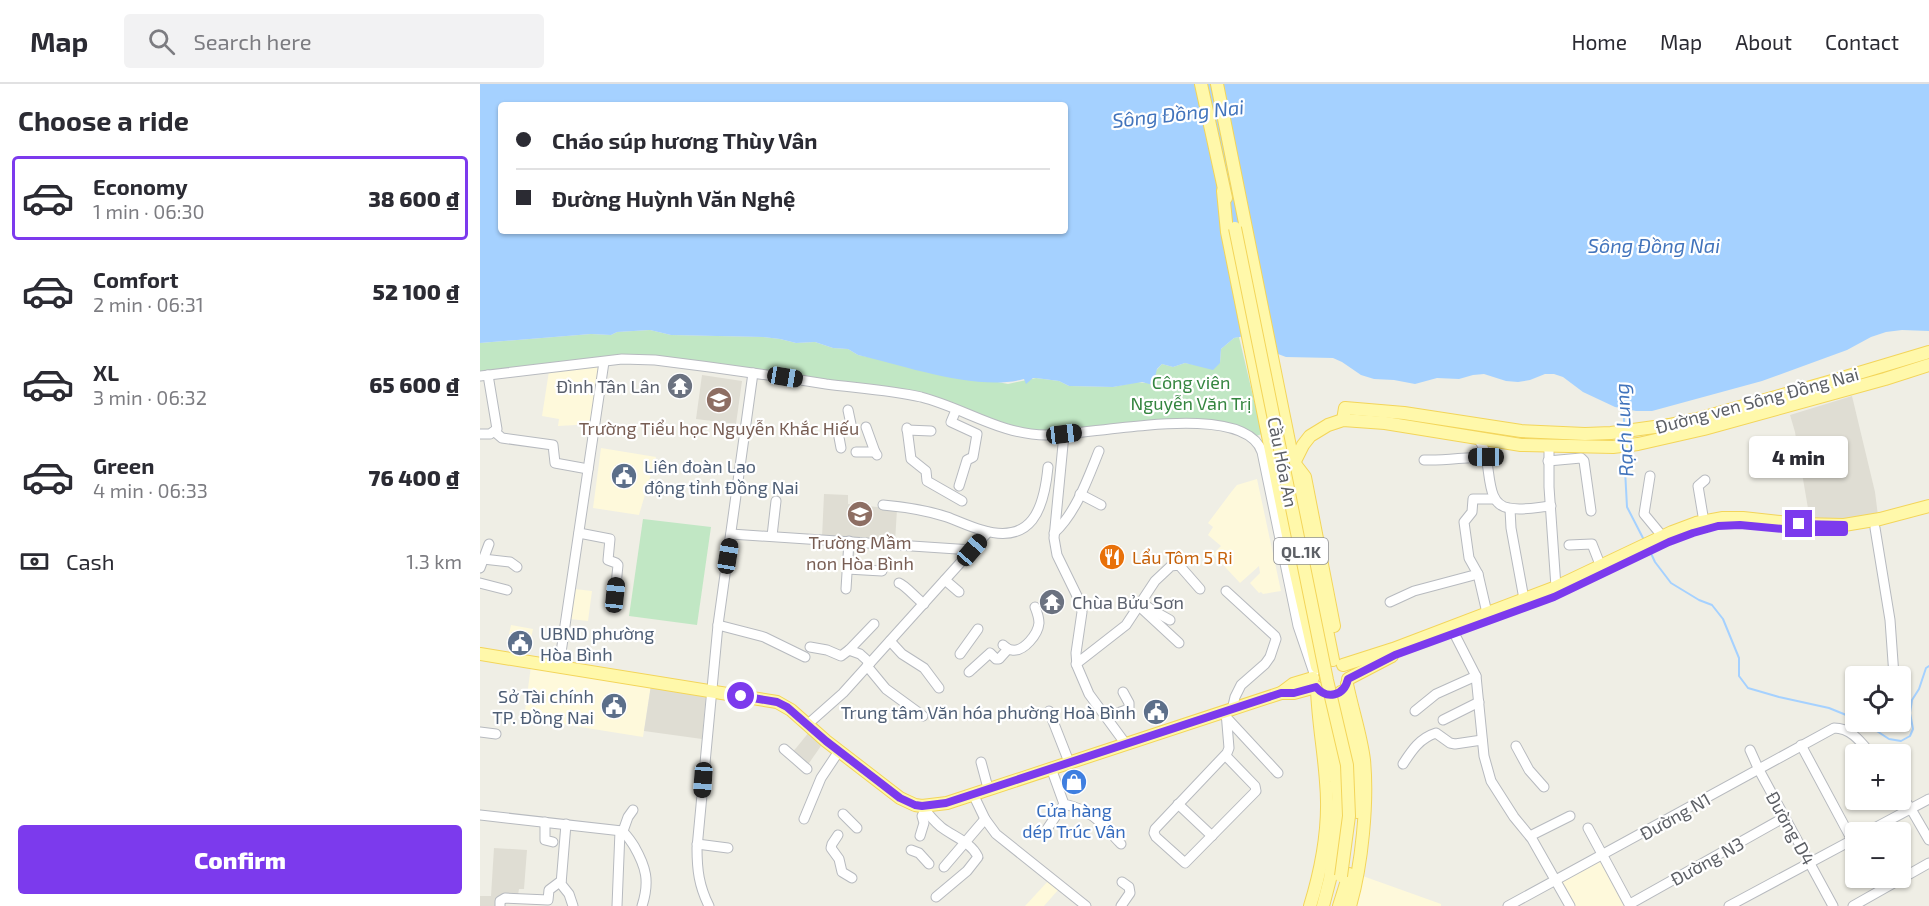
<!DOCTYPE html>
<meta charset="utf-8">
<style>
:root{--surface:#fff;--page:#f2f2f3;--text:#2b2b33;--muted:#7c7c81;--line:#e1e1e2;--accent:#7c3aed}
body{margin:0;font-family:"Exo 2",sans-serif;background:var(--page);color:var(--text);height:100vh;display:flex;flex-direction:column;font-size:22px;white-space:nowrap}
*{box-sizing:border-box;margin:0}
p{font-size:20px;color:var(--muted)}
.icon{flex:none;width:33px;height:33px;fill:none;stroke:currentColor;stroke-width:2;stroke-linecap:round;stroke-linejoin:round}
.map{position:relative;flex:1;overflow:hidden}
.panel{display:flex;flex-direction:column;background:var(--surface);width:480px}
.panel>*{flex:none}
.hud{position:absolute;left:18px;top:18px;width:570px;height:132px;border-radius:6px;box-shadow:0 2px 4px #0004;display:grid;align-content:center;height:132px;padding:0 18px;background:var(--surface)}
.buttons{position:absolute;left:1365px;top:582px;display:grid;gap:12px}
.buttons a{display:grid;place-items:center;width:66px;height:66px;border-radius:6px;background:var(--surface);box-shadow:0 2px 4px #0004;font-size:30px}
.end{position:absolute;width:27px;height:27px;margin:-14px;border:8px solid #7c3aed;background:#fff;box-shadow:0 0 0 3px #fff}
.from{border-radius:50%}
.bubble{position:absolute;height:42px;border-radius:6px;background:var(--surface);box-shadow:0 2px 4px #0004;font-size:20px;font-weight:800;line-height:42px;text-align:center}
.car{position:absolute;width:18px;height:36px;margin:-18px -9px;border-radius:8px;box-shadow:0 0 4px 2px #0007;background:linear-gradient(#222 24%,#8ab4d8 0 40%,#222 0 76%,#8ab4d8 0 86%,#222 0)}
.hud b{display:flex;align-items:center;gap:21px;height:57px;font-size:22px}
.hud b+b{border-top:2px solid var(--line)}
.hud i{width:15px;height:15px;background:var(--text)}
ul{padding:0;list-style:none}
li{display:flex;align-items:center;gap:18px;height:84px;margin:0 12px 9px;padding:0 6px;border:3px solid transparent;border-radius:6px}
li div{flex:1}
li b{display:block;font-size:22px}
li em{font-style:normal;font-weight:800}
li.current{border-color:var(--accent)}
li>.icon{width:54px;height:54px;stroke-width:1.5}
h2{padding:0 18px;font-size:27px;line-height:72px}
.pay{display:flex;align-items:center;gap:15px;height:66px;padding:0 18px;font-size:22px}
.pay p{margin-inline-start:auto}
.button{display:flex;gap:12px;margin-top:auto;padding:12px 18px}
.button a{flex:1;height:69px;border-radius:6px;background:var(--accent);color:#fff;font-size:24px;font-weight:800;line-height:69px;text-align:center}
header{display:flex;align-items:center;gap:36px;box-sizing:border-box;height:84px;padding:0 30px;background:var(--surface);border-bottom:2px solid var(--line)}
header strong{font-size:28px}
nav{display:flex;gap:33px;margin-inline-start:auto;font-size:21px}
.search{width:420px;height:54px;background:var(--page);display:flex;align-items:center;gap:15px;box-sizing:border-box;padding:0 21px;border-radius:6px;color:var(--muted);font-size:22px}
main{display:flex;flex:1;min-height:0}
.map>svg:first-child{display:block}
.commercial{fill:#fef9db}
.education{fill:#dfddd3}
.green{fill:#c1e7c4}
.water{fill:#a5d1ff;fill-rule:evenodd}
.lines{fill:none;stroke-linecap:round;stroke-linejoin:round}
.stream{stroke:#a5d1ff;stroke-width:2}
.minor-casing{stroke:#b7babf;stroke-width:11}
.major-casing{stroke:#f3d55a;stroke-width:14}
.minor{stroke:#fff;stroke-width:9}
.major{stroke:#fff8aa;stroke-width:12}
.major-bridge-casing{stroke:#f3d55a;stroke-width:14;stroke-linecap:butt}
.major-bridge{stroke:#fff8aa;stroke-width:12}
.route{stroke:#7c3aed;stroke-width:8}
.labels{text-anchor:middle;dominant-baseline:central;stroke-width:4.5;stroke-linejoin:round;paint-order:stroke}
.shield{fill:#fff;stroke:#8e9094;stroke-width:1.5}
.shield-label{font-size:16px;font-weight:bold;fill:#5d6066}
.park-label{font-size:18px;fill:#34853f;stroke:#fff}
.worship-label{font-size:18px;fill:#5b616d;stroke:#fff;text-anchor:end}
.street-label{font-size:18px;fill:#5d6066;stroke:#fff}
.education-label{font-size:18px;fill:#785e54;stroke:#fff}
.service-label{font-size:18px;fill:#4e5e75;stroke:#fff;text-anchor:start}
.food-label{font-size:18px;fill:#c56008;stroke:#fff;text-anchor:start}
.shop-label{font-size:18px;fill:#366cbe;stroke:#fff}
.water-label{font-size:20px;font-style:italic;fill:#4274bc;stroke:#fff}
</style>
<header>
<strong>Map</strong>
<div class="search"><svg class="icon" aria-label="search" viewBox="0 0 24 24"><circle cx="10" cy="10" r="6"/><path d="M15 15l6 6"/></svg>Search here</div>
<nav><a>Home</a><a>Map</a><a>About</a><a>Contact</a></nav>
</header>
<main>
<section class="panel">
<h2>Choose a ride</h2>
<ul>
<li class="current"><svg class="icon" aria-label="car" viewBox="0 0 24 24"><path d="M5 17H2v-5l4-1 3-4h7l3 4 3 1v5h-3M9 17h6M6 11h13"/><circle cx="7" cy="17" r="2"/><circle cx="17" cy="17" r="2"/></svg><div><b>Economy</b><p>1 min · 06:30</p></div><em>38 600 ₫</em></li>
<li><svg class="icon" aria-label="car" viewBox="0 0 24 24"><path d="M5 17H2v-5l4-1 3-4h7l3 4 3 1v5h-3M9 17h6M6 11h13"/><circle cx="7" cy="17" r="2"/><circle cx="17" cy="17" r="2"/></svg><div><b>Comfort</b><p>2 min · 06:31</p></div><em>52 100 ₫</em></li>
<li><svg class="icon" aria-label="car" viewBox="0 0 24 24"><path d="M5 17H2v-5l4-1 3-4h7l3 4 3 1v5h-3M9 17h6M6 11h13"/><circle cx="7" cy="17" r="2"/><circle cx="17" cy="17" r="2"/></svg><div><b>XL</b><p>3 min · 06:32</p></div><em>65 600 ₫</em></li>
<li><svg class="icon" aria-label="car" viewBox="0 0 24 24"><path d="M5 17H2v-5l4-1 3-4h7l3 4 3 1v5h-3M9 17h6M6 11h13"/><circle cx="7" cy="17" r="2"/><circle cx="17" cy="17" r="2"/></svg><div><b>Green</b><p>4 min · 06:33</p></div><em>76 400 ₫</em></li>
</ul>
<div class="pay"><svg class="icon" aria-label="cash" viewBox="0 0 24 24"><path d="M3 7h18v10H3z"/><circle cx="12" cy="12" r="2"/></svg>Cash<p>1.3 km</p></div>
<div class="button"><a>Confirm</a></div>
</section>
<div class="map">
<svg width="1449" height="822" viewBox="0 0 1449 822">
<rect width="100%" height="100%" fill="#efeee5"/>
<g class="commercial">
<polygon points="122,281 114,340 78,342 79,335 62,332 69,287"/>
<polygon points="121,364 176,373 159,431 113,424"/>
<polygon points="777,395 801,507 783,510 781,508 779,509 770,499 780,489 779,482 760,499 733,470 741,462 728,451 733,443 728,439 752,407 757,401"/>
<polygon points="95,505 112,507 108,537 90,535"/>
<polygon points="31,541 53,545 47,574 28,571 32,551 29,550"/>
<polygon points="51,582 171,601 163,653 44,634"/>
<polygon points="1122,774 1148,822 1093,822 1079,798"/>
<polygon points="880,791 961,820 961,822 873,822"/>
<polygon points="568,797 579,805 564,822 545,822"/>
</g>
<g class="education">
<polygon points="222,291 262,297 256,340 216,335"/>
<polygon points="1372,312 1395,408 1398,432 1364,437 1330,436 1315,348 1310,331"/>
<polygon points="344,410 368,411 368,420 417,425 415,458 342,454"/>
<polygon points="171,601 226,610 222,655 164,647"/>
<polygon points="330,647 343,659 327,682 312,669"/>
<polygon points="14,764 47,766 44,805 39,805 38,811 16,822 0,822 0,812 11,812"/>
</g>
<g class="green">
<polygon points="170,246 191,251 283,253 300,255 316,259 335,258 353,264 368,265 378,271 528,300 556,294 579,297 589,302 633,303 657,298 665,299 682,280 693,283 705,279 716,281 740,279 741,265 754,254 759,253 782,350 776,352 762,343 742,338 681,336 583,347 555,347 530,343 432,308 180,273 0,288 0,259 111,250 131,251 137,248"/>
<polygon points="163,435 231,443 217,541 149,532"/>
</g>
<path class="water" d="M0,0H1449V247L1422,246L1406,248L1391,253L1367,266L1282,297L1172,327H1156L1135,323L1103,308L1083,293L1074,290H1065L1050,296L1038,298L1026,297L1004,290L993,291L979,295L957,294L935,300L914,296L894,295L881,291L862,278L853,274L806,273L798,270L789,262L765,252L754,254L741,265L740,279L733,286L705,279L693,283L682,280L677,285L673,301L662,298L633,303L589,302L579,297L556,294H553L546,300L544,295C499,308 425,282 378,271L368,265L353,264L335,258L316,259L300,255L283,253L191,251L170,246L137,248L131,251L111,250L0,259ZM21,21H585V147H21Z"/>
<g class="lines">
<g class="stream">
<polyline points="1144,325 1144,343"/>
<polyline points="1144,367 1147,423 1164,456"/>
<polyline points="1168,463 1175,478 1191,499 1219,516 1232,521 1243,535 1259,574 1259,592 1268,604 1299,613 1349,624 1376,635"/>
<polyline points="1383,638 1409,655 1421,657 1430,652 1433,645 1430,629 1432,616 1439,605 1446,584 1449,582"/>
</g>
<g class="minor-casing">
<g id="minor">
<path d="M0,292L142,275L175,276C232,283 289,291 346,300C377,304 410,306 441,313C484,324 521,351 566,351C610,352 764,315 782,368L818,542L834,589"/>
<polyline points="368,326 372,345"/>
<polyline points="476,326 471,338 497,350 493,373 487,376 479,402"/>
<polyline points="386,343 395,368 397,371"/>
<polyline points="427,344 431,375 446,387 447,397 482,417"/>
<polyline points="427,346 451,347"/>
<polyline points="15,348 22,354 73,361 75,379 108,385"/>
<polyline points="358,348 361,364"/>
<polyline points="0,350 10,350 17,345 8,291"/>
<polyline points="584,350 574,454 577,471 599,516 602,528 596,569 597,582 609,610 645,659"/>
<path d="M996,353C1016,370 1000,420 1029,424C1042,427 1058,423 1071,422"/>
<polyline points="1061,362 1066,362 1069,366 1069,403 1076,503"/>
<polyline points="376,368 395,368"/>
<path d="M944,376C965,377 985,373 1006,373"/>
<polyline points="1068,377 1101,374 1104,377 1111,427"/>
<polyline points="1170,392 1164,430 1183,453"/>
<polyline points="600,410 621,421"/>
<path d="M403,421C425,423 446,426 467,433C478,437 490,443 502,446C552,461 564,425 568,383"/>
<polyline points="1030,425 1031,444 1044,515"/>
<polyline points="1224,438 1218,402 1225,396"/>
<polyline points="1395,444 1410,536 1414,592"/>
<polyline points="99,449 130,455 128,476 136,479 138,481 135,511"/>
<path d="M574,449C596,429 608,394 619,367"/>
<polyline points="251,450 492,466"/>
<polyline points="292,452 296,417"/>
<polyline points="1089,461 1112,460 1121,483"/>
<polyline points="3,475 30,478 37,483"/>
<polyline points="0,484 9,460"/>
<polyline points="367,485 402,487"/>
<polyline points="465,496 479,508"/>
<polyline points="0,499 27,506"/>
<path d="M419,499C425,501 437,515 444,520"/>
<polyline points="366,505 369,457"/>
<polyline points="746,507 795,552 796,555 790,573 785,580 761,601 755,613 752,626"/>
<polyline points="910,518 934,507 998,490"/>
<polyline points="665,521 672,526 690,536"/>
<polyline points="659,522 699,559"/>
<polyline points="1007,529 998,490 989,474 984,438 992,428 993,415 1014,415"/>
<polyline points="238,541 284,553 325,573"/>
<polyline points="974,549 996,592 1004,672 1011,697 1034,733 1052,755 1090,822"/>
<polyline points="410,557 422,570 444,584 459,604"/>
<path d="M523,561C526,563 528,566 532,566C544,568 558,550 559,539C559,533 557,528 555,523"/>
<polyline points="330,563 347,566 361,572 369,566 380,570 390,579"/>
<polyline points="369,566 394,540"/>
<polyline points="480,570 498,545"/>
<polyline points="596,580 646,541 675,497 691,482 699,481 720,505"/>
<polyline points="79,582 124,278"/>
<polyline points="387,582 406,605 443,632"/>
<polyline points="489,588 510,569 516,575 519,575 528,565"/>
<polyline points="569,627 589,678"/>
<polyline points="935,627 956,610 996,592"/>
<polyline points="626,633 649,625 649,619 643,608"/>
<polyline points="746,633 798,689"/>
<polyline points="963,636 999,618"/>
<polyline points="328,640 363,609 508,448"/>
<polyline points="0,648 16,650"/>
<polyline points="1321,661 1372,756"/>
<polyline points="1036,662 1049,686 1064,703"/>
<polyline points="304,665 327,685"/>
<polyline points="1270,666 1279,686 1353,822"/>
<polyline points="745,671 775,702 776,707 705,779 676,753 674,749 675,745 747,669 749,664 746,628"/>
<polyline points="501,678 508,704"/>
<path d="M923,680C932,666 940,654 956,649L970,659L975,660L1002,656"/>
<path d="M571,684L584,720C614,727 621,739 641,760"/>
<polyline points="493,710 505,735 516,750 606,822"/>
<polyline points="1420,710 1431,725 1449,756"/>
<polyline points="698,720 732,752"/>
<path d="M442,722C448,730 454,737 461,743C474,753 491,758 498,773L487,787L456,813"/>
<polyline points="363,730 377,744"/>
<path d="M0,731L142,747C147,751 150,756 154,762C166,783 170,797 162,822"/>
<polyline points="324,735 341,694 359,667"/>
<polyline points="65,738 65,756 73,758"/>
<polyline points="86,740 81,800 89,810 93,822"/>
<polyline points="1108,744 1150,822"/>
<polyline points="567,745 584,720"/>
<polyline points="143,747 148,733 153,726"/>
<polyline points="1387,748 1449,715"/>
<polyline points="358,751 352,760 351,764 359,775 362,788 372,794"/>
<polyline points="440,752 444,739 442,732 445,726"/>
<polyline points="1050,752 1090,732"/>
<polyline points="217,760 248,764"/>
<polyline points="431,766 439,769 449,780"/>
<polyline points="464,783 505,735"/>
<polyline points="1150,820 1305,733"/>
<polyline points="20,822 20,817 25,814 68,816 69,806 81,797"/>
<polyline points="137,822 140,747"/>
<path d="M229,822C219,802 217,786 217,764L238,541L273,289"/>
<polyline points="641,822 650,809 649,803 642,798"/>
<path d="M1028,822L1354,644C1371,644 1381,658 1391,670"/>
<polyline points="1249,822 1376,754"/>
<polyline points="1373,822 1449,779"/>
</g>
</g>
<g class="major-casing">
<g id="major">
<polyline points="721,0 746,114"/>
<polyline points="737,0 853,576"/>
<polyline points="743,107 747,148 814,481 837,583"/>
<polyline points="863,336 865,324 924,329 1041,347 1105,350 1131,349 1189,341 1221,334 1352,297 1449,268"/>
<polyline points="814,379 823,361 830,352 848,341 863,336 905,339 1041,361 1133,363 1158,360 1224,345 1405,295 1449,281"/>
<polyline points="815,380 825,393 854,542"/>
<polyline points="0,570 297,618 311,626 346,657 420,714 435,721 442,722 467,719 801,609 813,600 833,594"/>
<polyline points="863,581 913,565 1076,503 1192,448 1216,439 1243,434 1263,434 1319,440 1364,441 1400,435 1449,422"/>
<polyline points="868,595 912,572"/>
<path d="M867,600C872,625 881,651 884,676C888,718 882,781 870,822"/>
<polyline points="861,608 873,677 877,728"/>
<polyline points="801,609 814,609 836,603"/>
<path d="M830,822C842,783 850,739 846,698C844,667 838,637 837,605"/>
<polyline points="843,822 850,795 859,715 845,610"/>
<polyline points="859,822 869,790"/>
</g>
</g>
<use href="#minor" class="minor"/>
<use href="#major" class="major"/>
<g class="major-bridge-casing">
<polyline id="major-bridge" points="755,144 847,596 867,681 869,732 861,792"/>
</g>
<use href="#major-bridge" class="major-bridge"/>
</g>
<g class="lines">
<path class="route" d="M261,612L297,618L307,623L346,657L420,714L435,721L442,722L466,719L801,609H814L836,603C847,616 864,612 868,595L915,571L1074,513L1189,458L1213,449L1238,442L1260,441L1334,448H1364V441L1319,440"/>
</g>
<defs>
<g id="temple-disc" transform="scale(1.35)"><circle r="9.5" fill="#6b7280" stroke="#fff"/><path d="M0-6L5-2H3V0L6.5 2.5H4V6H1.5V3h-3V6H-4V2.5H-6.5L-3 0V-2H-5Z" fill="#fff"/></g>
<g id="school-disc" transform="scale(1.35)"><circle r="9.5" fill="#8d6e63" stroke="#fff"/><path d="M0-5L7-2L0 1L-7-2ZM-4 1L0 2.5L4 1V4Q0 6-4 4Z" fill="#fff"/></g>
<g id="civic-disc" transform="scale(1.35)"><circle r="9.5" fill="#5c6f8a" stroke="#fff"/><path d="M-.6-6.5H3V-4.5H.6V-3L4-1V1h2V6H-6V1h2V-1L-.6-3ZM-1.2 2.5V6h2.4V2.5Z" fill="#fff"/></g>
<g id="restaurant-disc" transform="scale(1.35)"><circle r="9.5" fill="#e8710a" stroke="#fff"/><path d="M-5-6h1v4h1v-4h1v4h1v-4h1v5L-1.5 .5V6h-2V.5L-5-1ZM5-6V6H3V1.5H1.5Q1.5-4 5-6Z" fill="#fff"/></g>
<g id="shop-disc" transform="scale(1.35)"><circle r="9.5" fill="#3f7fe0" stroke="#fff"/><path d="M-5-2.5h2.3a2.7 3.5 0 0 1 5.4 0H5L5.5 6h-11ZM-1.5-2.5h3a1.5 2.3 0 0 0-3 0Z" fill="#fff"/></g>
</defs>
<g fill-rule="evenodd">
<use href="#temple-disc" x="200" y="302"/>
<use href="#school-disc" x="239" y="316"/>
<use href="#civic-disc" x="144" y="392"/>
<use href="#school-disc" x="380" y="430"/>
<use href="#restaurant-disc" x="632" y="473"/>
<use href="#temple-disc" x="572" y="518"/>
<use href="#civic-disc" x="40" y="559"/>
<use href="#civic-disc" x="134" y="622"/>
<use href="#civic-disc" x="676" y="628"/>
<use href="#shop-disc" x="594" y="698"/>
</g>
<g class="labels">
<rect class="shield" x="794" y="454" width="54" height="26" rx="4.5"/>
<g class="shield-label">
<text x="821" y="467">QL.1K</text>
</g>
<g class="park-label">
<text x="711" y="298">Công viên<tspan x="711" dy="21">Nguyễn Văn Trị</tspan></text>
</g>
<g class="worship-label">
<text x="180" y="302">Đình Tân Lân</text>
<text x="592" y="518" text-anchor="start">Chùa Bửu Sơn</text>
</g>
<g class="street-label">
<text transform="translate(1277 316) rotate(-15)">Đường ven Sông Đồng Nai</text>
<text transform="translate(803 378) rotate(79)">Cầu Hóa An</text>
<text transform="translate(1195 732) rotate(-29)">Đường N1</text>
<text transform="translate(1311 744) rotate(61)">Đường D4</text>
<text transform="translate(1227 777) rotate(-29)">Đường N3</text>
</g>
<g class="education-label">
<text x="239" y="344">Trường Tiểu học Nguyễn Khắc Hiếu</text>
<text x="380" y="458">Trường Mầm<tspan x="380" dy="21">non Hòa Bình</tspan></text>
</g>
<g class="service-label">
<text x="164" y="382">Liên đoàn Lao<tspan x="164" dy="21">động tỉnh Đồng Nai</tspan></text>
<text x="60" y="549">UBND phường<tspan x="60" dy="21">Hòa Bình</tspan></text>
<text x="114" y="612" text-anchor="end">Sở Tài chính<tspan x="114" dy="21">TP. Đồng Nai</tspan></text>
<text x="656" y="628" text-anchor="end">Trung tâm Văn hóa phường Hoà Bình</text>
</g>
<g class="food-label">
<text x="652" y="473">Lẩu Tôm 5 Ri</text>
</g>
<g class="shop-label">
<text x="594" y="726">Cửa hàng<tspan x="594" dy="21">dép Trúc Vân</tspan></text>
</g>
<g class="water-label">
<text transform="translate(698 29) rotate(-6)">Sông Đồng Nai</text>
<text x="1174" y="161">Sông Đồng Nai</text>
<text transform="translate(1143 346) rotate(-93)">Rạch Lung</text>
</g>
</g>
</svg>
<div class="buttons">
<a><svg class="icon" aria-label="locate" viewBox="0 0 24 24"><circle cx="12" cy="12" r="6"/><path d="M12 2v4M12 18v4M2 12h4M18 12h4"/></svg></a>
<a>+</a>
<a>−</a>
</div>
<i class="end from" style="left:261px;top:612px"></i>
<i class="end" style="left:1319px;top:440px"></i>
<div class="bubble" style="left:1269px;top:352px;width:99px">4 min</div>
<i class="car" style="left:305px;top:293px;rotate:99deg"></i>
<i class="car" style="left:584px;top:350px;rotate:83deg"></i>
<i class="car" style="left:1006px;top:373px;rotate:270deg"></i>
<i class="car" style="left:492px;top:466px;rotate:41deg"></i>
<i class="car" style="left:248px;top:472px;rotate:9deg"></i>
<i class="car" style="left:135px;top:511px;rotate:6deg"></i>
<i class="car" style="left:223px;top:696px;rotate:184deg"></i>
<div class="hud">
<b><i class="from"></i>Cháo súp hương Thùy Vân</b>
<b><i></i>Đường Huỳnh Văn Nghệ</b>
</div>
</div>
</main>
